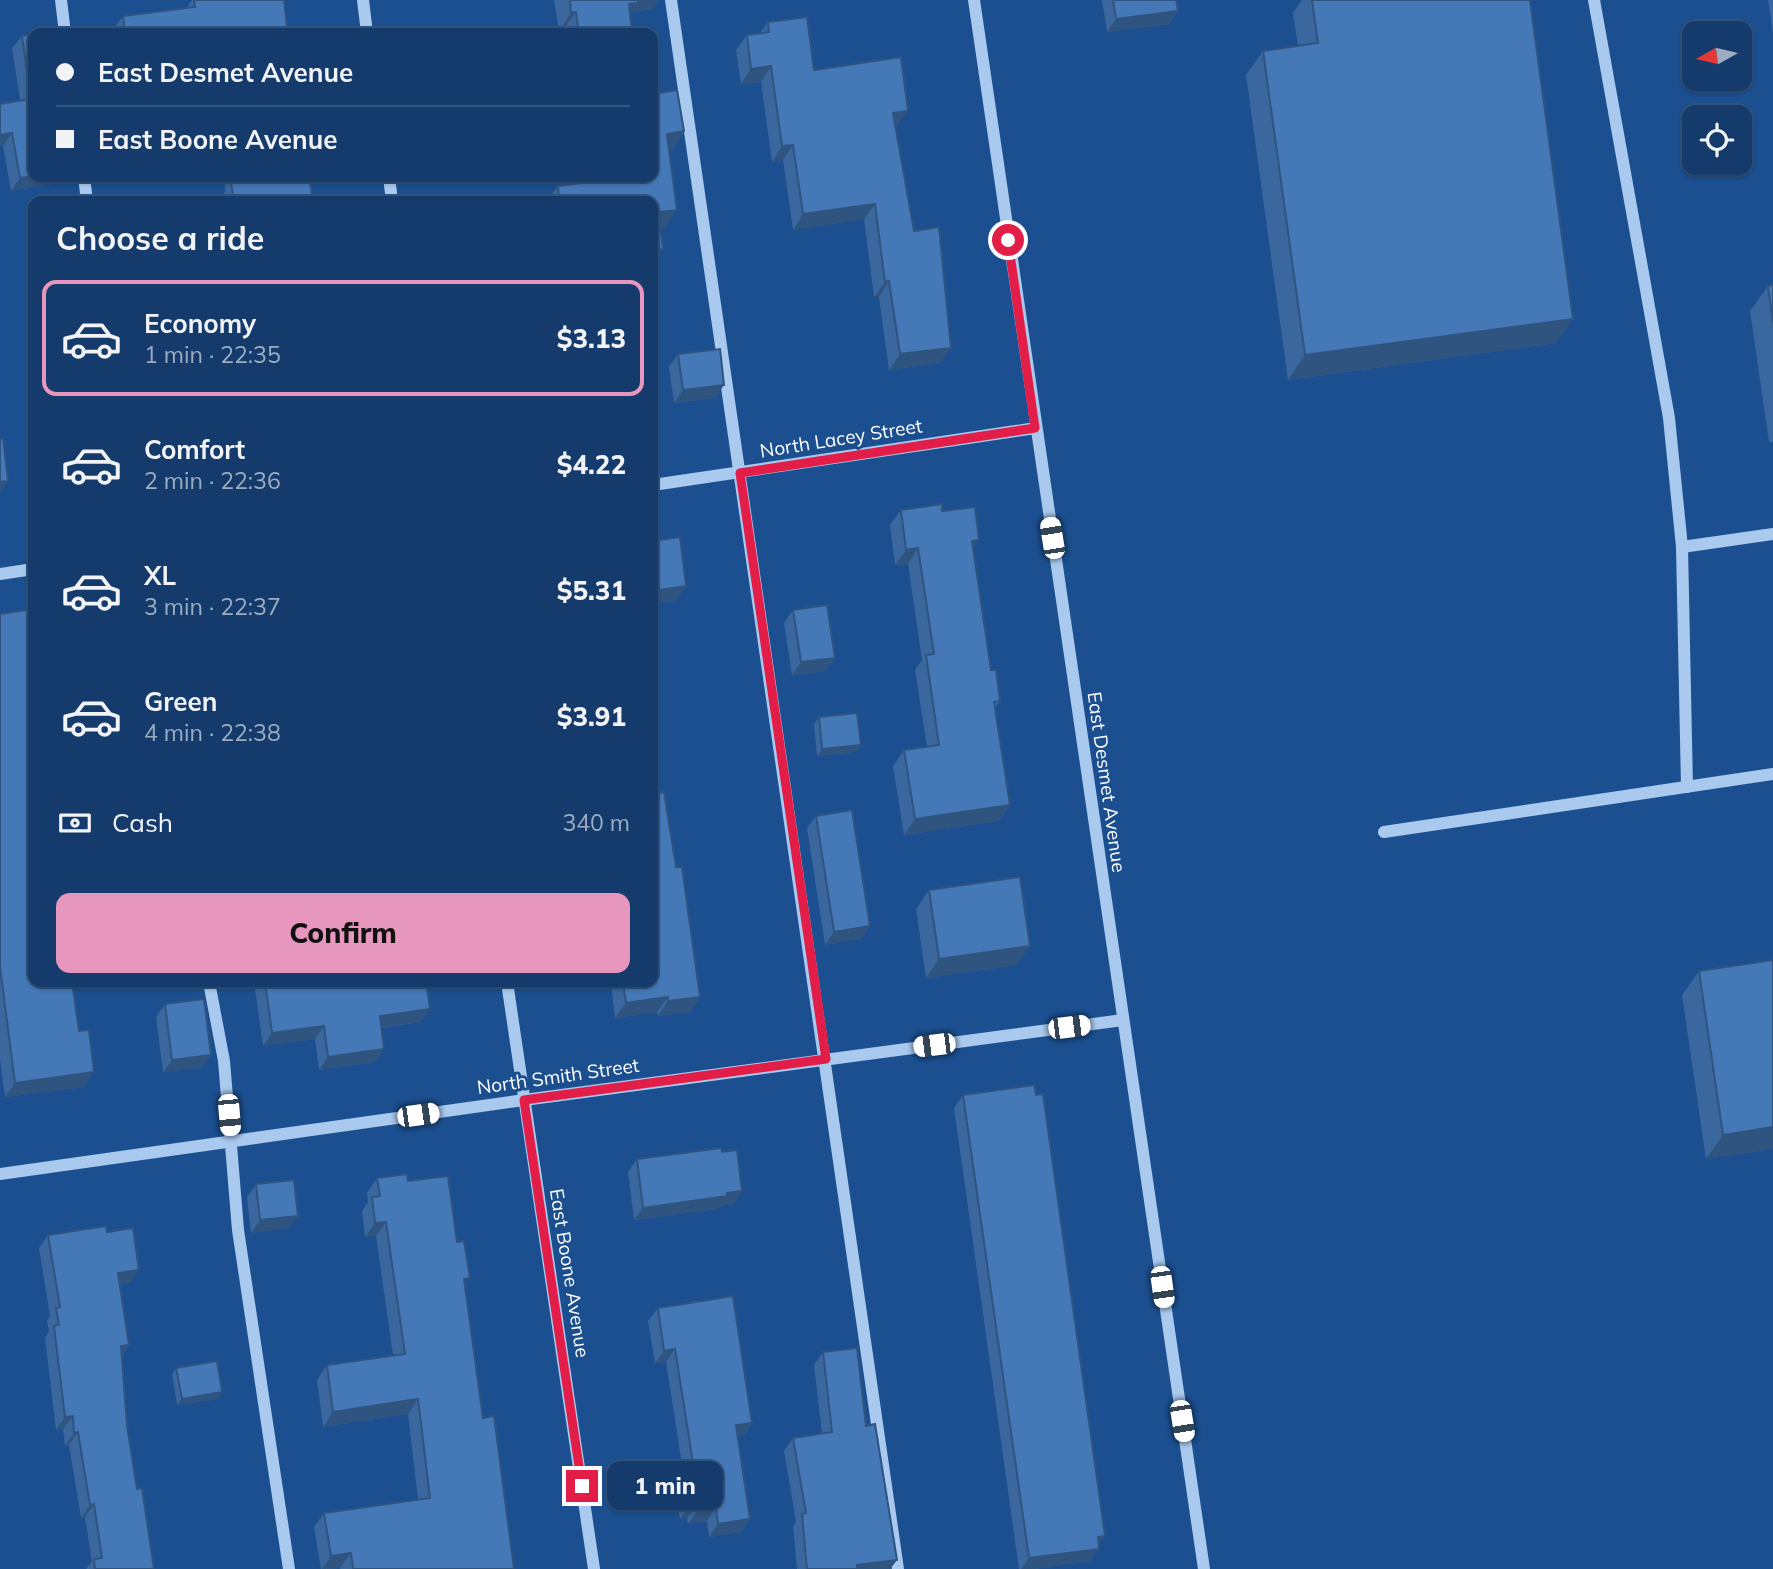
<!DOCTYPE html>
<meta charset="utf-8">
<style>
:root{--surface:#143b6b;--page:#1d4271;--text:#f1f3f6;--muted:#9dadc1;--line:#33557e;--accent:#e797bd}
body{margin:0;font-family:Mulish,sans-serif;background:var(--page);color:var(--text);height:100vh;display:flex;flex-direction:column;font-size:26px;white-space:nowrap}
*{box-sizing:border-box;margin:0}
p{font-size:23px;color:var(--muted)}
.icon{flex:none;width:38px;height:38px;fill:none;stroke:currentColor;stroke-width:2;stroke-linecap:round;stroke-linejoin:round}
.map{position:relative;flex:1;overflow:hidden}
.sheet{position:absolute;left:28px;top:196px;width:630px;height:791px;display:flex;flex-direction:column;background:var(--surface);border-radius:14px;box-shadow:0 2px 5px #0004,0 0 0 2px var(--line)}
.sheet>*{flex:none}
.guide{position:absolute;left:28px;top:28px;width:630px;height:154px;border-radius:14px;box-shadow:0 2px 5px #0004,0 0 0 2px var(--line);display:grid;align-content:center;height:154px;padding:0 28px;background:var(--surface)}
.needle{width:46px;rotate:262deg}
.tools{position:absolute;left:1682px;top:21px;display:grid;gap:14px}
.tools a{display:grid;place-items:center;width:70px;height:70px;border-radius:14px;background:var(--surface);box-shadow:0 2px 5px #0004,0 0 0 2px var(--line);font-size:35px}
.end{position:absolute;width:32px;height:32px;margin:-16px;border:9px solid #e11d48;background:#fff;box-shadow:0 0 0 4px #fff}
.from{border-radius:50%}
.bubble{position:absolute;height:49px;border-radius:14px;background:var(--surface);box-shadow:0 2px 5px #0004,0 0 0 2px var(--line);font-size:23px;font-weight:800;line-height:49px;text-align:center}
.car{position:absolute;width:21px;height:42px;margin:-21px -10px;border-radius:9px;box-shadow:0 0 5px 2px #0007;background:linear-gradient(#fff 24%,#345 0 40%,#fff 0 76%,#345 0 86%,#fff 0)}
.guide b{display:flex;align-items:center;gap:24px;height:66px;font-size:26px}
.guide b+b{border-top:2px solid var(--line)}
.guide i{width:18px;height:18px;background:var(--text)}
ul{padding:0;list-style:none}
li{display:flex;align-items:center;gap:21px;height:116px;margin:0 14px 10px;padding:0 14px;border:4px solid transparent;border-radius:14px}
li div{flex:1}
li b{display:block;font-size:26px}
li em{font-style:normal;font-weight:800}
li.on{border-color:var(--accent)}
li>.icon{width:63px;height:63px;stroke-width:1.5}
h2{padding:0 28px;font-size:32px;line-height:84px}
.pay{display:flex;align-items:center;gap:18px;height:77px;padding:0 28px;font-size:26px}
.pay p{margin-inline-start:auto}
.action{display:flex;gap:14px;margin-top:auto;padding:14px 28px}
.action a{flex:1;height:80px;border-radius:14px;background:var(--accent);color:#111;font-size:28px;font-weight:800;line-height:80px;text-align:center}
.map>svg:first-child{display:block}
.lines{fill:none;stroke-linecap:round;stroke-linejoin:round}
.minor{stroke:#a9c9ee;stroke-width:12}
.wall{fill:#3a679d}
.shaded-wall{fill:#305480}
.building{fill:#4478b7;stroke:#305480;stroke-width:2}
.route{stroke:#e11d48;stroke-width:9}
.labels{text-anchor:middle;dominant-baseline:central;stroke-width:6;stroke-linejoin:round;paint-order:stroke}
.street-label{font-size:19px;fill:#fff;stroke:#1b4f8f}
</style>
<div class="map">
<svg width="1773" height="1569" viewBox="0 0 1773 1569">
<rect width="100%" height="100%" fill="#1b4f8f"/>
<g class="lines">
<g class="minor">
<polyline points="61,0 65,33"/>
<polyline points="363,0 367,33"/>
<polyline points="671,0 898,1569"/>
<polyline points="974,0 1204,1569"/>
<polyline points="1594,0 1669,418 1682,547 1687,787"/>
<polyline points="84,177 87,201"/>
<polyline points="389,177 392,201"/>
<polyline points="653,485 1036,428"/>
<polyline points="1682,547 1773,534"/>
<polyline points="0,574 33,569"/>
<polyline points="1384,832 1773,774"/>
<polyline points="209,982 224,1061 238,1230 289,1569"/>
<polyline points="507,982 594,1569"/>
<polyline points="0,1174 524,1100 1123,1020"/>
</g>
</g>
<g class="wall">
<polygon points="192,0 284,0 287,28 284,33 112,33 112,31 123,16 186,8"/>
<polygon points="554,0 659,0 653,9 632,12 630,14 632,33 564,33 563,30 559,31"/>
<polygon points="1102,0 1176,0 1178,11 1169,24 1107,32"/>
<polygon points="1302,0 1530,0 1556,343 1288,380 1246,75 1263,51 1298,46 1293,13"/>
<polygon points="1768,0 1773,0 1773,34"/>
<polygon points="768,22 814,70 897,126 896,126 914,231 940,363 889,370 879,297 874,297 864,219 793,230 783,160 772,162 761,82 741,84 736,50 747,35 760,33"/>
<polygon points="22,36 69,181 11,191 3,146 0,146 0,104 20,100 12,48"/>
<polygon points="653,94 684,131 672,150 669,150 677,210 664,228 661,229 663,249 653,264 653,201 547,201 558,186 612,179 611,177 653,177"/>
<polygon points="230,177 309,177 313,201 221,201 220,199 225,191 225,185"/>
<polygon points="1773,285 1773,442 1769,442 1750,311 1768,286"/>
<polygon points="678,354 715,398 674,403 669,367"/>
<polygon points="901,510 942,511 973,548 991,670 1000,701 995,708 1010,805 999,821 904,835 893,766 904,750 927,747 915,670 922,660 908,564 895,565 890,525"/>
<polygon points="33,609 33,687 30,687 33,982 84,1087 5,1097 0,1060 0,614"/>
<polygon points="793,610 835,658 825,671 792,675 784,623"/>
<polygon points="819,717 856,752 817,756 814,724"/>
<polygon points="659,793 676,867 700,997 690,1012 658,1016 657,1012 615,1018 611,982 653,982"/>
<polygon points="816,816 870,926 861,939 825,945 807,828"/>
<polygon points="929,890 1017,965 926,978 916,909"/>
<polygon points="1699,971 1773,1149 1706,1159 1682,995"/>
<polygon points="254,982 426,982 421,1022 381,1028 384,1049 375,1062 319,1070 315,1039 263,1046"/>
<polygon points="165,1004 202,1068 163,1072 156,1017"/>
<polygon points="963,1095 1099,1544 1099,1549 1090,1561 1034,1569 1019,1569 954,1108"/>
<polygon points="722,1152 742,1191 733,1204 721,1206 718,1209 634,1220 628,1172 637,1159"/>
<polygon points="377,1178 408,1181 457,1242 465,1285 483,1418 514,1569 340,1569 340,1568 321,1569 314,1527 324,1513 418,1500 408,1414 323,1427 317,1380 327,1365 393,1355 376,1236 365,1237 362,1211 368,1202 367,1193"/>
<polygon points="256,1184 289,1228 251,1233 247,1197"/>
<polygon points="107,1232 130,1283 120,1284 129,1345 122,1356 127,1426 137,1489 154,1569 86,1569 92,1562 85,1517 81,1518 69,1445 65,1446 63,1429 56,1430 45,1338 49,1332 47,1321 50,1316 39,1248 48,1235"/>
<polygon points="658,1308 752,1423 743,1436 738,1436 750,1519 741,1532 709,1537 707,1521 688,1524 687,1518 680,1519 675,1483 683,1471 666,1362 655,1363 648,1321"/>
<polygon points="823,1352 866,1426 897,1560 890,1569 797,1569 793,1527 796,1522 784,1451 793,1438 822,1433 814,1365"/>
<polygon points="176,1368 222,1392 218,1399 177,1405 172,1374"/>
</g>
<g class="shaded-wall">
<polygon points="634,0 659,0 653,9 632,12 626,21 617,23"/>
<polygon points="1178,11 1169,24 1107,32 1116,19"/>
<polygon points="576,12 563,30 559,31 571,13"/>
<polygon points="771,66 761,82 741,84 751,69"/>
<polygon points="908,111 897,126 883,128 893,113"/>
<polygon points="684,131 672,150 655,152 667,134"/>
<polygon points="12,133 3,146 0,146 0,135"/>
<polygon points="793,145 783,160 772,162 782,146"/>
<polygon points="33,176 33,177 71,177 69,181 11,191 20,178"/>
<polygon points="875,204 864,219 793,230 803,214"/>
<polygon points="677,210 664,228 653,230 659,212"/>
<polygon points="663,249 653,264 653,250"/>
<polygon points="889,281 879,297 874,297 885,282"/>
<polygon points="1573,319 1556,343 1288,380 1305,355"/>
<polygon points="951,348 940,363 889,370 900,354"/>
<polygon points="724,385 715,398 674,403 683,390"/>
<polygon points="8,481 0,493 0,482"/>
<polygon points="979,540 968,556 972,541"/>
<polygon points="918,548 908,564 895,565 906,550"/>
<polygon points="686,586 676,601 653,604 653,591"/>
<polygon points="835,658 825,671 792,675 801,662"/>
<polygon points="28,674 33,674 33,687 18,689"/>
<polygon points="861,745 856,752 817,756 822,749"/>
<polygon points="1010,805 999,821 904,835 915,819"/>
<polygon points="870,926 861,939 825,945 834,932"/>
<polygon points="1030,946 1017,965 926,978 939,959"/>
<polygon points="668,997 657,1012 615,1018 626,1003"/>
<polygon points="700,997 690,1012 658,1016 668,1001"/>
<polygon points="430,1009 421,1022 371,1029 380,1016"/>
<polygon points="324,1026 315,1039 263,1046 272,1033"/>
<polygon points="384,1049 375,1062 319,1070 328,1057"/>
<polygon points="211,1055 202,1068 163,1072 172,1060"/>
<polygon points="94,1072 84,1087 5,1097 15,1083"/>
<polygon points="1773,1127 1773,1149 1706,1159 1723,1135"/>
<polygon points="742,1191 733,1204 721,1206 718,1209 634,1220 643,1208"/>
<polygon points="298,1216 289,1228 251,1233 260,1220"/>
<polygon points="386,1222 376,1236 365,1237 375,1223"/>
<polygon points="139,1270 130,1283 109,1286 118,1273"/>
<polygon points="129,1345 120,1358 121,1346"/>
<polygon points="675,1349 666,1362 655,1363 664,1351"/>
<polygon points="222,1392 218,1399 177,1405 182,1399"/>
<polygon points="418,1399 408,1414 323,1427 333,1412"/>
<polygon points="73,1416 63,1429 56,1430 65,1417"/>
<polygon points="752,1423 743,1436 727,1438 736,1425"/>
<polygon points="78,1432 69,1445 65,1446 74,1433"/>
<polygon points="94,1504 85,1517 81,1518 90,1505"/>
<polygon points="696,1505 687,1518 680,1519 690,1506"/>
<polygon points="716,1508 707,1521 688,1524 697,1511"/>
<polygon points="750,1519 741,1532 709,1537 718,1524"/>
<polygon points="1105,1536 1096,1549 1098,1537"/>
<polygon points="1099,1549 1090,1561 1034,1569 1021,1569 1029,1558"/>
<polygon points="351,1553 340,1568 322,1569 331,1556"/>
<polygon points="897,1560 890,1569 854,1569 857,1565"/>
</g>
<g class="building">
<polygon points="194,0 284,0 287,28 281,29 282,33 125,33 123,16 195,7"/>
<polygon points="570,0 638,0 638,3 629,4 632,33 579,33 576,12 571,13"/>
<polygon points="1113,0 1176,0 1178,11 1116,19"/>
<polygon points="1312,0 1530,0 1573,319 1305,355 1263,51 1318,43"/>
<polygon points="807,17 814,70 901,57 908,111 893,113 914,231 939,227 951,348 900,354 889,281 885,282 875,204 803,214 793,145 782,146 771,66 751,69 747,35 769,32 768,22"/>
<polygon points="59,30 60,33 38,33"/>
<polygon points="33,34 33,176 20,178 12,133 0,135 0,104 31,99 22,36"/>
<polygon points="677,90 684,131 667,134 677,210 659,212 663,249 653,250 653,201 559,201 558,186 627,177 653,177 653,94"/>
<polygon points="236,177 309,177 313,201 234,201 231,183 237,182"/>
<polygon points="1773,285 1773,323 1768,286"/>
<polygon points="720,349 724,385 683,390 678,354"/>
<polygon points="3,438 8,481 0,482 0,439"/>
<polygon points="942,504 942,511 975,507 979,540 972,541 991,670 996,670 1000,701 994,702 1010,805 915,819 904,750 939,745 926,655 934,654 918,548 906,550 901,510"/>
<polygon points="680,537 686,586 653,591 653,541"/>
<polygon points="827,605 835,658 801,662 793,610"/>
<polygon points="33,609 33,674 28,674 33,708 33,834 31,834 33,852 33,982 72,982 79,1031 89,1030 94,1072 15,1083 0,967 0,614"/>
<polygon points="857,713 861,745 822,749 819,717"/>
<polygon points="657,781 659,793 664,792 676,867 682,867 700,997 668,1001 668,997 626,1003 623,982 653,982 653,782"/>
<polygon points="852,810 870,926 834,932 816,816"/>
<polygon points="1020,877 1030,946 939,959 929,890"/>
<polygon points="1773,960 1773,1127 1723,1135 1699,971"/>
<polygon points="265,982 426,982 430,1009 380,1016 384,1049 328,1057 324,1026 272,1033"/>
<polygon points="204,999 211,1055 172,1060 165,1004"/>
<polygon points="1034,1085 1036,1095 1043,1094 1105,1536 1098,1537 1099,1549 1029,1558 963,1095"/>
<polygon points="721,1148 722,1152 737,1150 742,1191 727,1193 727,1196 643,1208 637,1159"/>
<polygon points="407,1174 408,1181 448,1176 457,1242 464,1241 470,1278 464,1279 483,1418 494,1416 514,1569 353,1569 351,1553 331,1556 324,1513 430,1498 418,1399 333,1412 327,1365 405,1354 386,1222 375,1223 372,1197 380,1196 377,1178"/>
<polygon points="294,1180 298,1216 260,1220 256,1184"/>
<polygon points="106,1226 107,1232 133,1228 139,1270 118,1273 129,1345 121,1346 127,1426 137,1489 142,1488 154,1569 95,1569 94,1559 102,1558 94,1504 90,1505 78,1432 74,1433 73,1416 65,1417 54,1326 59,1325 56,1308 60,1307 48,1235"/>
<polygon points="733,1296 752,1423 736,1425 750,1519 718,1524 716,1508 697,1511 696,1505 690,1506 684,1470 693,1468 693,1463 675,1349 664,1351 658,1308"/>
<polygon points="857,1348 866,1426 875,1424 897,1560 857,1565 857,1569 807,1569 802,1514 806,1513 793,1438 832,1432 823,1352"/>
<polygon points="217,1361 222,1392 182,1399 176,1368"/>
</g>
<g class="lines">
<polyline class="route" points="582,1486 524,1100 826,1059 740,473 1035,428 1008,240"/>
</g>
<g class="labels">
<g class="street-label">
<text transform="translate(841 438) rotate(-9)">North Lacey Street</text>
<text transform="translate(1107 782) rotate(82)">East Desmet Avenue</text>
<text transform="translate(558 1076) rotate(-8)">North Smith Street</text>
<text transform="translate(570 1273) rotate(81)">East Boone Avenue</text>
</g>
</g>
</svg>
<div class="tools">
<a><svg class="needle" viewBox="-14 -14 28 28"><path d="M0-13l5 13h-10z" fill="#e53935"/><path d="M0 13l5-13h-10z" fill="#9dadc1"/></svg></a>
<a><svg class="icon" aria-label="locate" viewBox="0 0 24 24"><circle cx="12" cy="12" r="6"/><path d="M12 2v4M12 18v4M2 12h4M18 12h4"/></svg></a>
</div>
<i class="end from" style="left:1008px;top:240px"></i>
<i class="end" style="left:582px;top:1486px"></i>
<div class="bubble" style="left:607px;top:1461px;width:116px">1 min</div>
<i class="car" style="left:1052px;top:538px;rotate:351deg"></i>
<i class="car" style="left:1069px;top:1027px;rotate:83deg"></i>
<i class="car" style="left:934px;top:1045px;rotate:263deg"></i>
<i class="car" style="left:229px;top:1115px;rotate:175deg"></i>
<i class="car" style="left:418px;top:1115px;rotate:82deg"></i>
<i class="car" style="left:1162px;top:1287px;rotate:172deg"></i>
<i class="car" style="left:1182px;top:1421px;rotate:171deg"></i>
<div class="guide">
<b><i class="from"></i>East Desmet Avenue</b>
<b><i></i>East Boone Avenue</b>
</div>
<section class="sheet">
<h2>Choose a ride</h2>
<ul>
<li class="on"><svg class="icon" aria-label="car" viewBox="0 0 24 24"><path d="M5 17H2v-5l4-1 3-4h7l3 4 3 1v5h-3M9 17h6M6 11h13"/><circle cx="7" cy="17" r="2"/><circle cx="17" cy="17" r="2"/></svg><div><b>Economy</b><p>1 min · 22:35</p></div><em>$3.13</em></li>
<li><svg class="icon" aria-label="car" viewBox="0 0 24 24"><path d="M5 17H2v-5l4-1 3-4h7l3 4 3 1v5h-3M9 17h6M6 11h13"/><circle cx="7" cy="17" r="2"/><circle cx="17" cy="17" r="2"/></svg><div><b>Comfort</b><p>2 min · 22:36</p></div><em>$4.22</em></li>
<li><svg class="icon" aria-label="car" viewBox="0 0 24 24"><path d="M5 17H2v-5l4-1 3-4h7l3 4 3 1v5h-3M9 17h6M6 11h13"/><circle cx="7" cy="17" r="2"/><circle cx="17" cy="17" r="2"/></svg><div><b>XL</b><p>3 min · 22:37</p></div><em>$5.31</em></li>
<li><svg class="icon" aria-label="car" viewBox="0 0 24 24"><path d="M5 17H2v-5l4-1 3-4h7l3 4 3 1v5h-3M9 17h6M6 11h13"/><circle cx="7" cy="17" r="2"/><circle cx="17" cy="17" r="2"/></svg><div><b>Green</b><p>4 min · 22:38</p></div><em>$3.91</em></li>
</ul>
<div class="pay"><svg class="icon" aria-label="cash" viewBox="0 0 24 24"><path d="M3 7h18v10H3z"/><circle cx="12" cy="12" r="2"/></svg>Cash<p>340 m</p></div>
<div class="action"><a>Confirm</a></div>
</section>
</div>
